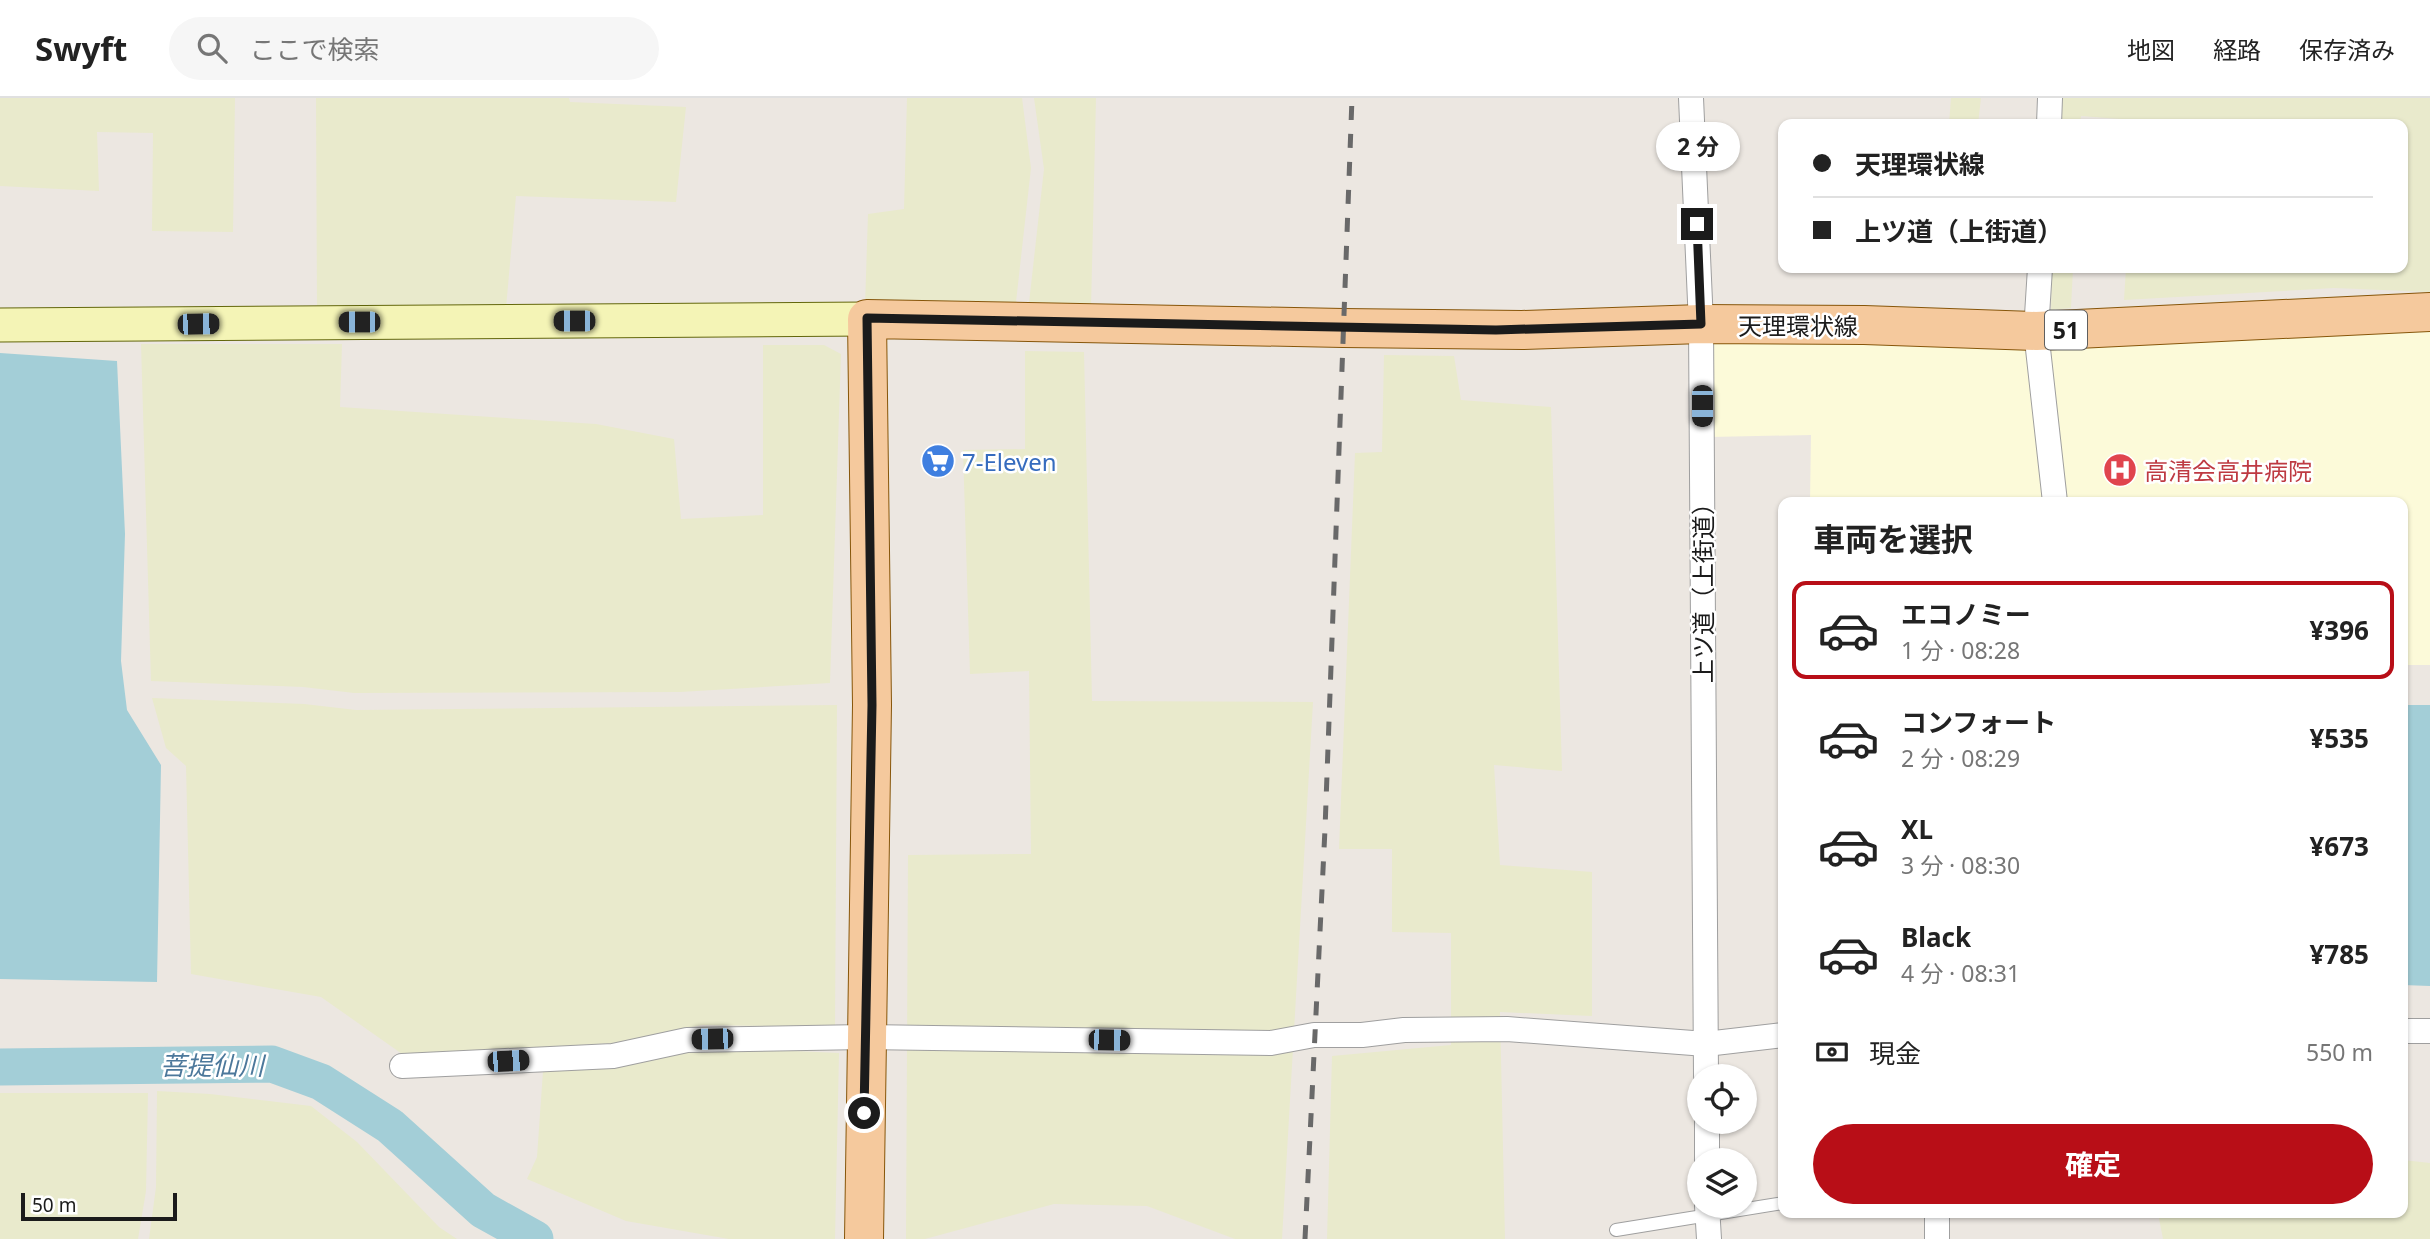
<!DOCTYPE html>
<html lang="ja">
<meta charset="utf-8">
<style>
:root{--surface:#fff;--page:#f6f6f6;--text:#222;--muted:#767676;--line:#e0e0e0;--accent:#b80e17}
body{margin:0;font-family:"Noto Sans","Noto Sans JP",sans-serif;background:var(--page);color:var(--text);height:100vh;display:flex;flex-direction:column;font-size:26px;white-space:nowrap}
*{box-sizing:border-box;margin:0}
p{font-size:23px;color:var(--muted)}
.icon{flex:none;width:38px;height:38px;fill:none;stroke:currentColor;stroke-width:2;stroke-linecap:round;stroke-linejoin:round}
.map{position:relative;flex:1;overflow:hidden}
.side{position:absolute;left:1778px;top:399px;width:630px;height:721px;display:flex;flex-direction:column;background:var(--surface);border-radius:14px;box-shadow:0 2px 5px #0004}
.side>*{flex:none}
.guide{position:absolute;left:1778px;top:21px;width:630px;height:154px;border-radius:14px;box-shadow:0 2px 5px #0004;display:grid;align-content:center;height:154px;padding:0 35px;background:var(--surface)}
.tools{position:absolute;left:1687px;top:966px;display:grid;gap:14px}
.tools a{display:grid;place-items:center;width:70px;height:70px;border-radius:50%;background:var(--surface);box-shadow:0 2px 5px #0004;font-size:35px}
.scale{position:absolute;left:21px;bottom:18px;width:156px;box-sizing:border-box;padding-left:7px;border:4px solid #1b1b1b;border-top:0;font-size:19px;line-height:24px;white-space:nowrap;color:#1b1b1b;-webkit-text-stroke:5px #fff;paint-order:stroke}
.end{position:absolute;width:32px;height:32px;margin:-16px;border:9px solid #1b1b1b;background:#fff;box-shadow:0 0 0 4px #fff}
.from{border-radius:50%}
.bubble{position:absolute;height:49px;border-radius:24px;background:var(--surface);box-shadow:0 2px 5px #0004;font-size:23px;font-weight:700;line-height:49px;text-align:center}
.car{position:absolute;width:21px;height:42px;margin:-21px -10px;border-radius:9px;box-shadow:0 0 5px 2px #0007;background:linear-gradient(#222 24%,#8ab4d8 0 40%,#222 0 76%,#8ab4d8 0 86%,#222 0)}
.guide b{display:flex;align-items:center;gap:24px;height:66px;font-size:26px}
.guide b+b{border-top:2px solid var(--line)}
.guide i{width:18px;height:18px;background:var(--text)}
ul{padding:0;list-style:none}
li{display:flex;align-items:center;gap:21px;height:98px;margin:0 14px 10px;padding:0 21px;border:4px solid transparent;border-radius:14px}
li div{flex:1}
li b{display:block;font-size:26px}
li em{font-style:normal;font-weight:700}
li.on{border-color:var(--accent)}
li>.icon{width:63px;height:63px;stroke-width:1.5}
h2{padding:0 35px;font-size:32px;line-height:84px}
.pay{display:flex;align-items:center;gap:18px;height:77px;padding:0 35px;font-size:26px}
.pay p{margin-inline-start:auto}
.button{display:flex;gap:14px;margin-top:auto;padding:14px 35px}
.button a{flex:1;height:80px;border-radius:42px;background:var(--accent);color:#fff;font-size:28px;font-weight:700;line-height:80px;text-align:center}
header{display:flex;align-items:center;gap:42px;box-sizing:border-box;height:98px;padding:0 35px;background:var(--surface);border-bottom:2px solid var(--line)}
header strong{font-size:33px}
nav{display:flex;gap:38px;margin-inline-start:auto;font-size:24px}
.search{width:490px;height:63px;background:var(--page);display:flex;align-items:center;gap:18px;box-sizing:border-box;padding:0 24px;border-radius:38px;color:var(--muted);font-size:26px}
.map>svg:first-child{display:block}
.education{fill:#fcfad9}
.farmland{fill:#e9eacc}
.water{fill:#a3ced7}
.lines{fill:none;stroke-linecap:round;stroke-linejoin:round}
.river{stroke:#a3ced7;stroke-width:37}
.lane-casing{stroke:#9f9f9f;stroke-width:14}
.street-casing{stroke:#9f9f9f;stroke-width:26}
.secondary-casing{stroke:#63670c;stroke-width:35}
.primary-casing{stroke:#87560a;stroke-width:40}
.lane{stroke:#fff;stroke-width:12}
.street{stroke:#fff;stroke-width:24}
.secondary{stroke:#f4f4b6;stroke-width:33}
.primary{stroke:#f5c99d;stroke-width:38}
.rail{stroke:#696969;stroke-width:5;stroke-dasharray:14 14;stroke-linecap:butt}
.route{stroke:#1b1b1b;stroke-width:9}
.labels{text-anchor:middle;dominant-baseline:central;stroke-width:5;stroke-linejoin:round;paint-order:stroke}
.shield{fill:#fff;stroke:#5f5f5f;stroke-width:2}
.shield-label{font-size:23px;font-weight:bold;fill:#1b1b1b}
.street-label{font-size:24px;fill:#1b1b1b;stroke:#fff}
.shop-label{font-size:24px;fill:#366cbe;stroke:#fff;text-anchor:start}
.health-label{font-size:24px;fill:#be3a42;stroke:#fff;text-anchor:start}
.water-label{font-size:26px;font-style:italic;fill:#4c789b;stroke:#fff}
</style>
<header>
<strong>Swyft</strong>
<div class="search"><svg class="icon" aria-label="search" viewBox="0 0 24 24"><circle cx="10" cy="10" r="6"/><path d="M15 15l6 6"/></svg>ここで検索</div>
<nav><a>地図</a><a>経路</a><a>保存済み</a></nav>
</header>
<div class="map">
<svg width="2430" height="1141" viewBox="0 0 2430 1141">
<rect width="100%" height="100%" fill="#ece7e1"/>
<polygon class="education" points="2430,232 2430,567 2403,567 2403,404 1810,404 1811,337 1710,339 1710,244"/>
<g class="farmland">
<polygon points="0,0 235,0 233,134 152,133 153,35 97,34 99,93 0,88"/>
<polygon points="316,0 569,0 570,4 686,9 676,104 516,98 506,210 317,214"/>
<polygon points="907,0 1022,0 1031,70 1016,204 865,208 868,116 904,111"/>
<polygon points="1034,0 1096,0 1091,210 1029,205 1044,71"/>
<polygon points="1951,0 1981,0 1978,26 1949,26"/>
<polygon points="2057,0 2430,0 2430,194 2334,190 2124,202 2126,170 2403,170 2403,26 2134,26 2134,22 2081,18 2080,26 2056,26"/>
<polygon points="2052,170 2073,170 2071,210 2051,212"/>
<polygon points="141,246 342,246 340,309 596,326 674,341 681,421 763,417 763,247 824,247 841,256 830,585 680,594 354,595 303,589 151,583"/>
<polygon points="1025,253 1084,254 1092,603 1313,604 1282,1141 1235,1141 1147,1108 1054,1106 925,1141 906,1141 908,757 1031,756 1029,573 970,576 963,352 1025,351"/>
<polygon points="1384,257 1454,258 1461,302 1551,309 1562,673 1494,667 1500,767 1592,774 1592,918 1500,914 1505,1141 1327,1141 1332,958 1451,947 1451,835 1392,834 1392,751 1339,751 1355,355 1382,354"/>
<polygon points="152,600 304,606 356,612 837,607 835,929 702,927 613,945 405,958 321,899 191,876 186,668 166,650"/>
<polygon points="703,949 839,955 835,1141 729,1141 626,1123 527,1081 537,1059 543,973"/>
<polygon points="157,993 210,996 311,1008 357,1044 439,1129 457,1141 149,1141 156,1089"/>
<polygon points="0,995 148,995 146,1093 138,1141 0,1141"/>
<polygon points="2403,1062 2430,1065 2430,1141 2163,1141 2158,1115 2403,1115"/>
</g>
<g class="water">
<polygon points="0,255 117,263 125,436 121,563 127,612 161,667 157,884 0,881"/>
<polygon points="2403,607 2430,607 2430,888 2403,887"/>
</g>
<g class="lines">
<polyline class="river" points="0,969 272,966 321,984 390,1028 483,1112 535,1141"/>
<g class="lane-casing">
<polyline id="lane" points="1616,1132 1783,1105"/>
</g>
<g class="street-casing">
<g id="street">
<polyline points="1691,0 1701,226 1706,978"/>
<polyline points="2049,26 2050,0"/>
<polyline points="2040,170 2036,233 2055,404"/>
<polyline points="2403,933 2430,933"/>
<polyline points="402,968 613,958 687,942 865,939 1271,945 1314,937 1362,937 1404,932 1507,931 1706,946 1783,937"/>
<polyline points="1707,1024 1707,1062"/>
<polyline points="1707,1108 1709,1141"/>
<polyline points="1937,1141 1937,1115"/>
</g>
</g>
<g class="secondary-casing">
<polyline id="secondary" points="0,227 867,221"/>
</g>
<g class="primary-casing">
<polyline id="primary" points="864,1141 872,607 867,221 1343,230 1522,232 1701,226 1864,227 2036,233 2430,214"/>
</g>
<use href="#lane" class="lane"/>
<use href="#street" class="street"/>
<use href="#secondary" class="secondary"/>
<use href="#primary" class="primary"/>
<polyline class="rail" points="1305,1141 1325,731 1352,0"/>
</g>
<g class="lines">
<polyline class="route" points="864,1015 872,607 867,220 1496,232 1701,226 1697,126"/>
</g>
<defs>
<g id="supermarket-disc" transform="scale(1.75)"><circle r="9.5" fill="#3f7fe0" stroke="#fff"/><path d="M-6-5.5h2.5l.6 2H6L4.5 2H-2.5L-4.4-4H-6ZM-1.5 3.2a1.3 1.3 0 1 0 .1 0ZM3 3.2a1.3 1.3 0 1 0 .1 0Z" fill="#fff"/></g>
<g id="hospital-disc" transform="scale(1.75)"><circle r="9.5" fill="#e0444e" stroke="#fff"/><path d="M-5-5h3v3.5h4V-5h3V5h-3V1.5h-4V5h-3Z" fill="#fff"/></g>
</defs>
<g fill-rule="evenodd">
<use href="#supermarket-disc" x="938" y="363"/>
<use href="#hospital-disc" x="2120" y="372"/>
</g>
<g class="labels">
<rect class="shield" x="2045" y="212.5" width="42" height="39" rx="5"/>
<g class="shield-label">
<text x="2066" y="232">51</text>
</g>
<g class="street-label">
<text x="1798" y="227">天理環状線</text>
<text transform="translate(1702 489) rotate(-90)">上ツ道（上街道）</text>
</g>
<g class="shop-label">
<text x="962" y="363">7-Eleven</text>
</g>
<g class="health-label">
<text x="2144" y="372">高清会高井病院</text>
</g>
<g class="water-label">
<text x="212" y="967">菩提仙川</text>
</g>
</g>
</svg>
<div class="tools">
<a><svg class="icon" aria-label="locate" viewBox="0 0 24 24"><circle cx="12" cy="12" r="6"/><path d="M12 2v4M12 18v4M2 12h4M18 12h4"/></svg></a>
<a><svg class="icon" aria-label="layers" viewBox="0 0 24 24"><path d="M12 4l9 5-9 5-9-5zM3 14l9 5 9-5"/></svg></a>
</div>
<div class="scale">50 m</div>
<i class="end from" style="left:864px;top:1015px"></i>
<i class="end" style="left:1697px;top:126px"></i>
<div class="bubble" style="left:1656px;top:24px;width:84px">2 分</div>
<i class="car" style="left:574px;top:223px;rotate:270deg"></i>
<i class="car" style="left:359px;top:224px;rotate:270deg"></i>
<i class="car" style="left:198px;top:226px;rotate:89deg"></i>
<i class="car" style="left:1702px;top:308px;rotate:180deg"></i>
<i class="car" style="left:712px;top:941px;rotate:269deg"></i>
<i class="car" style="left:1109px;top:942px;rotate:91deg"></i>
<i class="car" style="left:508px;top:963px;rotate:87deg"></i>
<div class="guide">
<b><i class="from"></i>天理環状線</b>
<b><i></i>上ツ道（上街道）</b>
</div>
<section class="side">
<h2>車両を選択</h2>
<ul>
<li class="on"><svg class="icon" aria-label="car" viewBox="0 0 24 24"><path d="M5 17H2v-5l4-1 3-4h7l3 4 3 1v5h-3M9 17h6M6 11h13"/><circle cx="7" cy="17" r="2"/><circle cx="17" cy="17" r="2"/></svg><div><b>エコノミー</b><p>1 分 · 08:28</p></div><em>¥396</em></li>
<li><svg class="icon" aria-label="car" viewBox="0 0 24 24"><path d="M5 17H2v-5l4-1 3-4h7l3 4 3 1v5h-3M9 17h6M6 11h13"/><circle cx="7" cy="17" r="2"/><circle cx="17" cy="17" r="2"/></svg><div><b>コンフォート</b><p>2 分 · 08:29</p></div><em>¥535</em></li>
<li><svg class="icon" aria-label="car" viewBox="0 0 24 24"><path d="M5 17H2v-5l4-1 3-4h7l3 4 3 1v5h-3M9 17h6M6 11h13"/><circle cx="7" cy="17" r="2"/><circle cx="17" cy="17" r="2"/></svg><div><b>XL</b><p>3 分 · 08:30</p></div><em>¥673</em></li>
<li><svg class="icon" aria-label="car" viewBox="0 0 24 24"><path d="M5 17H2v-5l4-1 3-4h7l3 4 3 1v5h-3M9 17h6M6 11h13"/><circle cx="7" cy="17" r="2"/><circle cx="17" cy="17" r="2"/></svg><div><b>Black</b><p>4 分 · 08:31</p></div><em>¥785</em></li>
</ul>
<div class="pay"><svg class="icon" aria-label="cash" viewBox="0 0 24 24"><path d="M3 7h18v10H3z"/><circle cx="12" cy="12" r="2"/></svg>現金<p>550 m</p></div>
<div class="button"><a>確定</a></div>
</section>
</div>
